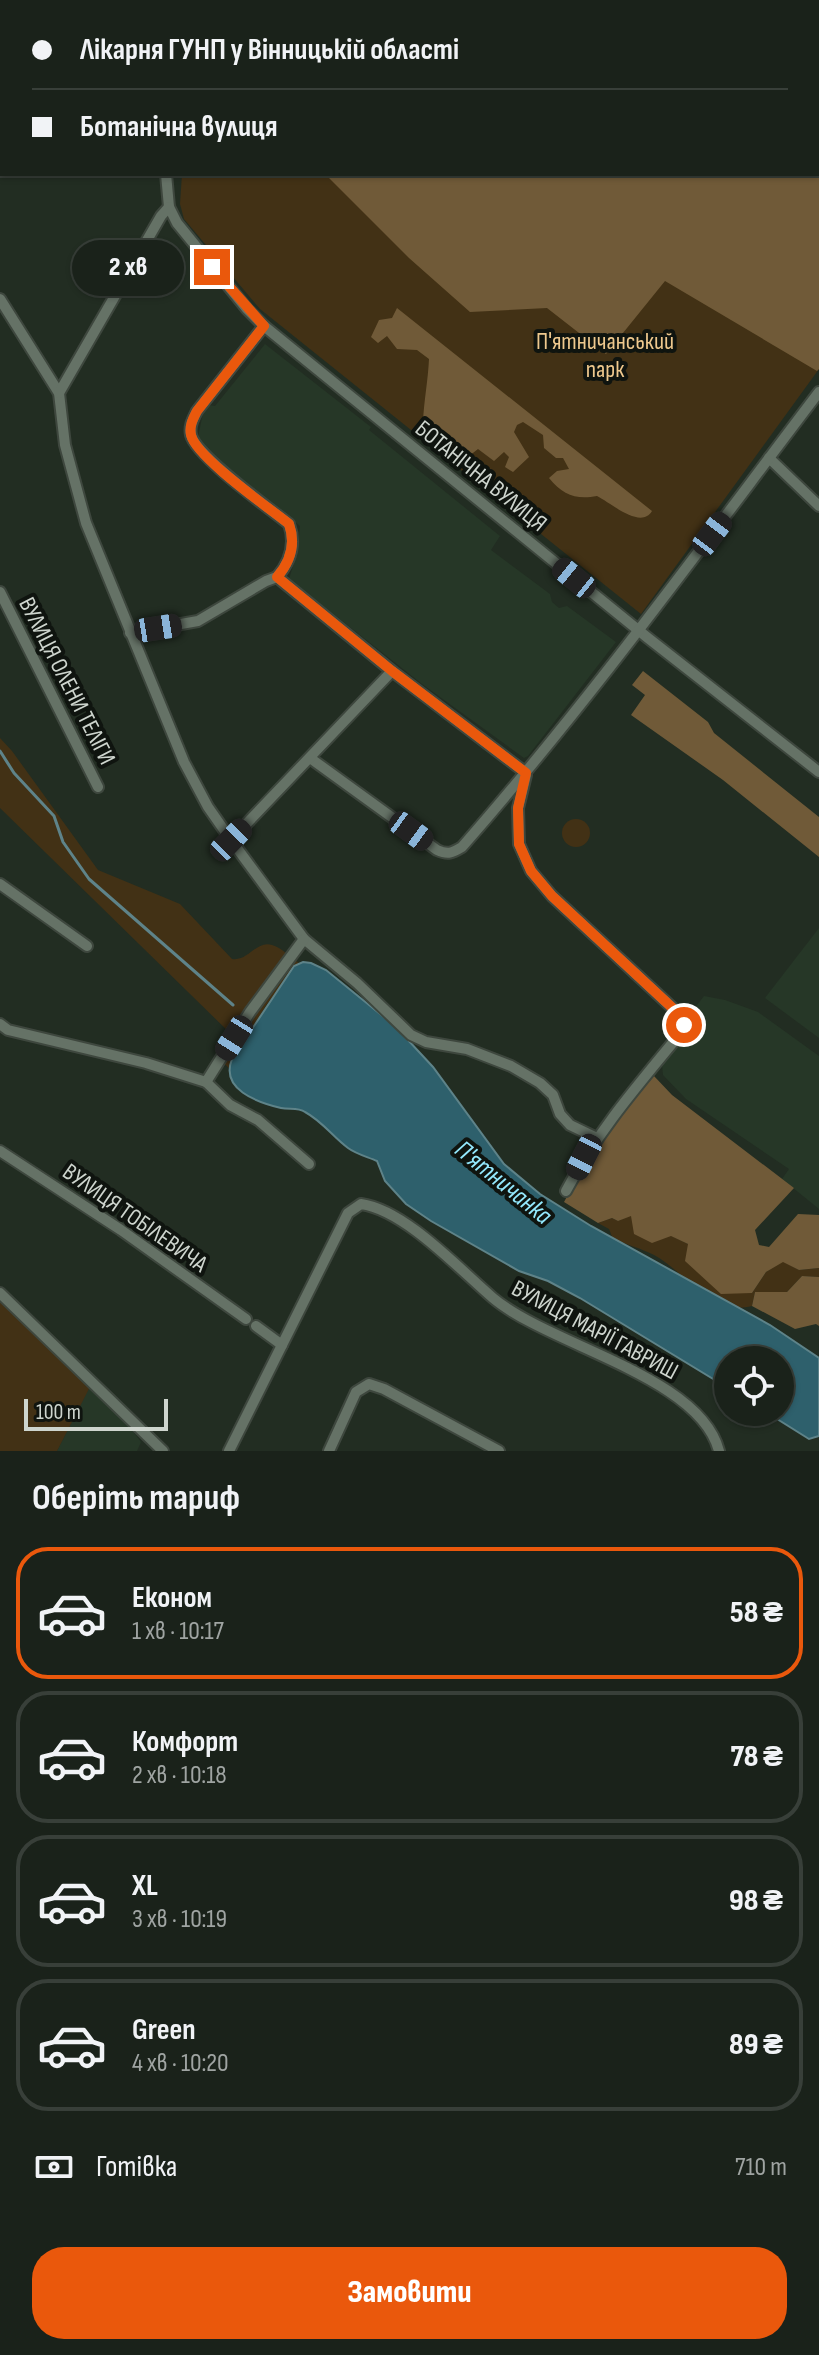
<!DOCTYPE html>
<html lang="uk">
<meta charset="utf-8">
<style>
:root{--surface:#1a221a;--page:#272f27;--text:#f1f3f6;--muted:#9fa4a2;--line:#383f39;--accent:#ea580c}
body{margin:0;font-family:"Sofia Sans Condensed",sans-serif;background:var(--page);color:var(--text);height:100vh;display:flex;flex-direction:column;font-size:30px;white-space:nowrap}
*{box-sizing:border-box;margin:0}
p{font-size:26px;color:var(--muted)}
.icon{flex:none;width:44px;height:44px;fill:none;stroke:currentColor;stroke-width:2;stroke-linecap:round;stroke-linejoin:round}
.map{position:relative;height:1451px;overflow:hidden}
.panel{display:flex;flex-direction:column;background:var(--surface);flex:1}
.panel>*{flex:none}
.guide{position:absolute;left:0px;top:0px;width:820px;height:176px;box-shadow:0 2px 6px #0004,0 0 0 2px var(--line);display:grid;align-content:center;height:176px;padding:0 32px;background:var(--surface)}
.tools{position:absolute;left:714px;top:1346px;display:grid;gap:16px}
.tools a{display:grid;place-items:center;width:80px;height:80px;border-radius:50%;background:var(--surface);box-shadow:0 2px 6px #0004,0 0 0 2px var(--line);font-size:40px}
.scale{position:absolute;left:24px;bottom:20px;width:144px;box-sizing:border-box;padding-left:8px;border:4px solid #ced5ce;border-top:0;font-size:22px;line-height:28px;white-space:nowrap;color:#ced5ce;-webkit-text-stroke:6px #0f140f;paint-order:stroke}
.end{position:absolute;width:36px;height:36px;margin:-18px;border:10px solid #ea580c;background:#fff;box-shadow:0 0 0 4px #fff}
.from{border-radius:50%}
.bubble{position:absolute;height:56px;border-radius:28px;background:var(--surface);box-shadow:0 2px 6px #0004,0 0 0 2px var(--line);font-size:26px;font-weight:800;line-height:56px;text-align:center}
.car{position:absolute;width:24px;height:48px;margin:-24px -12px;border-radius:10px;box-shadow:0 0 6px 2px #0007;background:linear-gradient(#222 24%,#8ab4d8 0 40%,#222 0 76%,#8ab4d8 0 86%,#222 0)}
.guide b{display:flex;align-items:center;gap:28px;height:76px;font-size:30px}
.guide b+b{border-top:2px solid var(--line)}
.guide i{width:20px;height:20px;background:var(--text)}
ul{padding:0;list-style:none}
li{display:flex;align-items:center;gap:24px;height:132px;margin:0 16px 12px;padding:0 16px;border:4px solid var(--line);border-radius:32px}
li div{flex:1}
li b{display:block;font-size:30px}
li em{font-style:normal;font-weight:800}
li.current{border-color:var(--accent)}
li>.icon{width:72px;height:72px;stroke-width:1.5}
h2{padding:0 32px;font-size:36px;line-height:96px}
.pay{display:flex;align-items:center;gap:20px;height:88px;padding:0 32px;font-size:30px}
.pay p{margin-inline-start:auto}
.cta{display:flex;gap:16px;margin-top:auto;padding:16px 32px}
.cta a{flex:1;height:92px;border-radius:32px;background:var(--accent);color:#fff;font-size:32px;font-weight:800;line-height:92px;text-align:center}
.map>svg:first-child{display:block}
.built{fill:#263727}
.green{fill:#423115}
.forest{fill:#705a38}
.water{fill:#2e606c;stroke:#5e8389;stroke-width:2}
.lines{fill:none;stroke-linecap:round;stroke-linejoin:round}
.stream{stroke:#5e8389;stroke-width:3}
.minor-casing{stroke:#3e473e;stroke-width:14}
.minor{stroke:#657266;stroke-width:10}
.route{stroke:#ea580c;stroke-width:10}
.labels{text-anchor:middle;dominant-baseline:central;stroke-width:8;stroke-linejoin:round;paint-order:stroke}
.park-label{font-size:24px;fill:#efc98e;stroke:#0f140f}
.street-label{font-size:24px;fill:#ced5ce;stroke:#0f140f}
.water-label{font-size:26px;font-style:italic;fill:#94e9fe;stroke:#0f140f}
</style>
<div class="map">
<svg width="819" height="1451" viewBox="0 0 819 1451">
<rect width="100%" height="100%" fill="#222d22"/>
<g class="built">
<polygon points="265,344 371,427 369,430 500,536 491,550 550,594 552,602 559,608 567,606 616,642 528,756 524,758 422,684 289,579 297,553 300,526 208,452 198,437 203,413 208,405 215,406"/>
<polygon points="819,928 819,1038 765,998"/>
<polygon points="704,996 725,1000 758,1012 819,1056 819,1209 782,1179 789,1169 686,1099 663,1075 662,1065 694,1025 691,1013"/>
<polygon points="89,1388 131,1429 141,1442 137,1451 57,1451"/>
</g>
<g class="green">
<polygon points="174,0 819,0 819,369 641,614 260,309 184,219 180,204 182,174 818,174 818,2"/>
<path d="M0,738L12,751L98,870L180,904L232,959C248,962 256,940 272,945C281,947 291,958 299,963L267,1004L229,1068L220,1060L234,1037L0,808Z"/>
<circle cx="576" cy="833" r="14"/>
<path d="M631,1215L688,1244L752,1293L766,1272L783,1261L799,1270L819,1268V1277L802,1276L787,1292H755L752,1306C711,1317 686,1272 654,1255C642,1249 626,1244 613,1239L609,1229L598,1223L612,1218L618,1221Z"/>
<polygon points="0,1293 92,1383 57,1451 0,1451"/>
</g>
<g class="forest">
<polygon points="181,0 819,0 819,369 817,371 665,281 606,354 547,308 470,312 409,258 325,174 818,174 818,2"/>
<path d="M397,308L652,511C641,530 611,503 597,496C576,500 563,495 549,478L557,471L569,469L563,458H556L544,448L543,435L523,422L517,425L514,432L529,457L513,472L505,467L509,457L504,452L494,461L478,449L469,456L423,422C424,400 428,381 429,359L417,350L397,349L387,336L378,343L371,337L379,320L392,318Z"/>
<polygon points="643,671 708,722 714,733 819,817 819,857 723,780 631,715 645,695 632,685"/>
<path d="M654,1076L672,1095L794,1188L755,1230L759,1245L769,1247L798,1214L819,1215V1268L799,1270L783,1262L766,1272L752,1293L721,1294L685,1261L688,1244L671,1236L652,1243L634,1234L631,1216L618,1221L612,1218L598,1223L564,1202C589,1155 618,1115 654,1076Z"/>
<polygon points="802,1276 819,1277 819,1326 816,1324 795,1329 752,1306 755,1292 787,1292"/>
</g>
<path class="water" d="M303,962L311,963L326,970L395,1026L433,1067L504,1164L540,1194L591,1226L770,1325L819,1358V1436L809,1439L766,1412H780V1360H728V1388L580,1298L548,1281L519,1271L431,1221L406,1204L385,1181L377,1161C368,1157 356,1154 348,1148C333,1137 322,1121 305,1112C298,1107 289,1110 281,1108C256,1102 220,1089 232,1059L294,966Z"/>
<g class="lines">
<polyline class="stream" points="0,751 14,773 54,816 63,842 89,879 233,1005"/>
<g class="minor-casing">
<g id="minor">
<polyline points="95,2 95,0"/>
<polyline points="0,148 2,148"/>
<polyline points="166,174 169,207 177,223 247,309 264,326 648,638 819,772"/>
<polyline points="0,299 59,393 65,445 86,523 184,762 208,807 231,840 304,939 357,983 411,1035 426,1042 467,1049 511,1066 540,1083 553,1095 560,1114 570,1125 597,1138"/>
<path d="M264,326L197,411C193,419 189,426 191,435C196,456 269,508 289,524C296,544 291,561 277,577"/>
<polyline points="59,393 161,216 169,207"/>
<polyline points="769,458 819,506"/>
<polyline points="0,592 98,787"/>
<polyline points="130,633 198,621 266,581 277,577 392,671 526,773"/>
<path d="M310,758L437,850C448,855 452,853 462,847C589,702 702,546 819,392"/>
<path d="M526,775L518,808L519,844L531,871L552,896L679,1014L684,1025L680,1034C638,1085 597,1132 566,1191"/>
<polyline points="231,840 392,671"/>
<polyline points="0,884 87,946"/>
<polyline points="0,1024 8,1030 146,1063 206,1082 230,1105 258,1120 309,1164"/>
<polyline points="206,1082 250,1012 304,939"/>
<polyline points="0,1151 121,1230 246,1319"/>
<polyline points="0,1293 163,1451"/>
<polyline points="256,1326 282,1345"/>
<path d="M229,1451L348,1213L361,1204C405,1210 459,1269 493,1298C550,1346 700,1376 719,1451"/>
<polyline points="329,1451 356,1392 369,1384 384,1389 499,1451"/>
</g>
</g>
<use href="#minor" class="minor"/>
</g>
<g class="lines">
<path class="route" d="M212,267L264,326L197,411C193,419 189,426 191,435C196,457 269,508 289,524C296,544 291,561 277,577L392,671L526,773L518,808L519,844L531,871L552,896L679,1014L684,1025"/>
</g>
<g class="labels">
<g class="park-label">
<text x="605" y="341">П'ятничанський<tspan x="605" dy="28">парк</tspan></text>
</g>
<g class="street-label">
<text transform="translate(481 476) rotate(39)">БОТАНІЧНА ВУЛИЦЯ</text>
<text transform="translate(67 681) rotate(63)">ВУЛИЦЯ ОЛЕНИ ТЕЛІГИ</text>
<text transform="translate(135 1218) rotate(35)">ВУЛИЦЯ ТОБІЛЕВИЧА</text>
<text transform="translate(595 1330) rotate(28)">ВУЛИЦЯ МАРІЇ ГАВРИШ</text>
</g>
<g class="water-label">
<text transform="translate(503 1183) rotate(39)">П'ятничанка</text>
</g>
</g>
</svg>
<div class="tools">
<a><svg class="icon" aria-label="locate" viewBox="0 0 24 24"><circle cx="12" cy="12" r="6"/><path d="M12 2v4M12 18v4M2 12h4M18 12h4"/></svg></a>
</div>
<div class="scale">100 m</div>
<i class="end from" style="left:684px;top:1025px"></i>
<i class="end" style="left:212px;top:267px"></i>
<div class="bubble" style="left:72px;top:240px;width:112px">2 хв</div>
<i class="car" style="left:712px;top:534px;rotate:37deg"></i>
<i class="car" style="left:574px;top:578px;rotate:309deg"></i>
<i class="car" style="left:158px;top:628px;rotate:81deg"></i>
<i class="car" style="left:411px;top:831px;rotate:126deg"></i>
<i class="car" style="left:231px;top:840px;rotate:44deg"></i>
<i class="car" style="left:234px;top:1038px;rotate:212deg"></i>
<i class="car" style="left:584px;top:1157px;rotate:207deg"></i>
<div class="guide">
<b><i class="from"></i>Лікарня ГУНП у Вінницькій області</b>
<b><i></i>Ботанічна вулиця</b>
</div>
</div>
<section class="panel">
<h2>Оберіть тариф</h2>
<ul>
<li class="current"><svg class="icon" aria-label="car" viewBox="0 0 24 24"><path d="M5 17H2v-5l4-1 3-4h7l3 4 3 1v5h-3M9 17h6M6 11h13"/><circle cx="7" cy="17" r="2"/><circle cx="17" cy="17" r="2"/></svg><div><b>Економ</b><p>1 хв · 10:17</p></div><em>58 ₴</em></li>
<li><svg class="icon" aria-label="car" viewBox="0 0 24 24"><path d="M5 17H2v-5l4-1 3-4h7l3 4 3 1v5h-3M9 17h6M6 11h13"/><circle cx="7" cy="17" r="2"/><circle cx="17" cy="17" r="2"/></svg><div><b>Комфорт</b><p>2 хв · 10:18</p></div><em>78 ₴</em></li>
<li><svg class="icon" aria-label="car" viewBox="0 0 24 24"><path d="M5 17H2v-5l4-1 3-4h7l3 4 3 1v5h-3M9 17h6M6 11h13"/><circle cx="7" cy="17" r="2"/><circle cx="17" cy="17" r="2"/></svg><div><b>XL</b><p>3 хв · 10:19</p></div><em>98 ₴</em></li>
<li><svg class="icon" aria-label="car" viewBox="0 0 24 24"><path d="M5 17H2v-5l4-1 3-4h7l3 4 3 1v5h-3M9 17h6M6 11h13"/><circle cx="7" cy="17" r="2"/><circle cx="17" cy="17" r="2"/></svg><div><b>Green</b><p>4 хв · 10:20</p></div><em>89 ₴</em></li>
</ul>
<div class="pay"><svg class="icon" aria-label="cash" viewBox="0 0 24 24"><path d="M3 7h18v10H3z"/><circle cx="12" cy="12" r="2"/></svg>Готівка<p>710 m</p></div>
<div class="cta"><a>Замовити</a></div>
</section>
